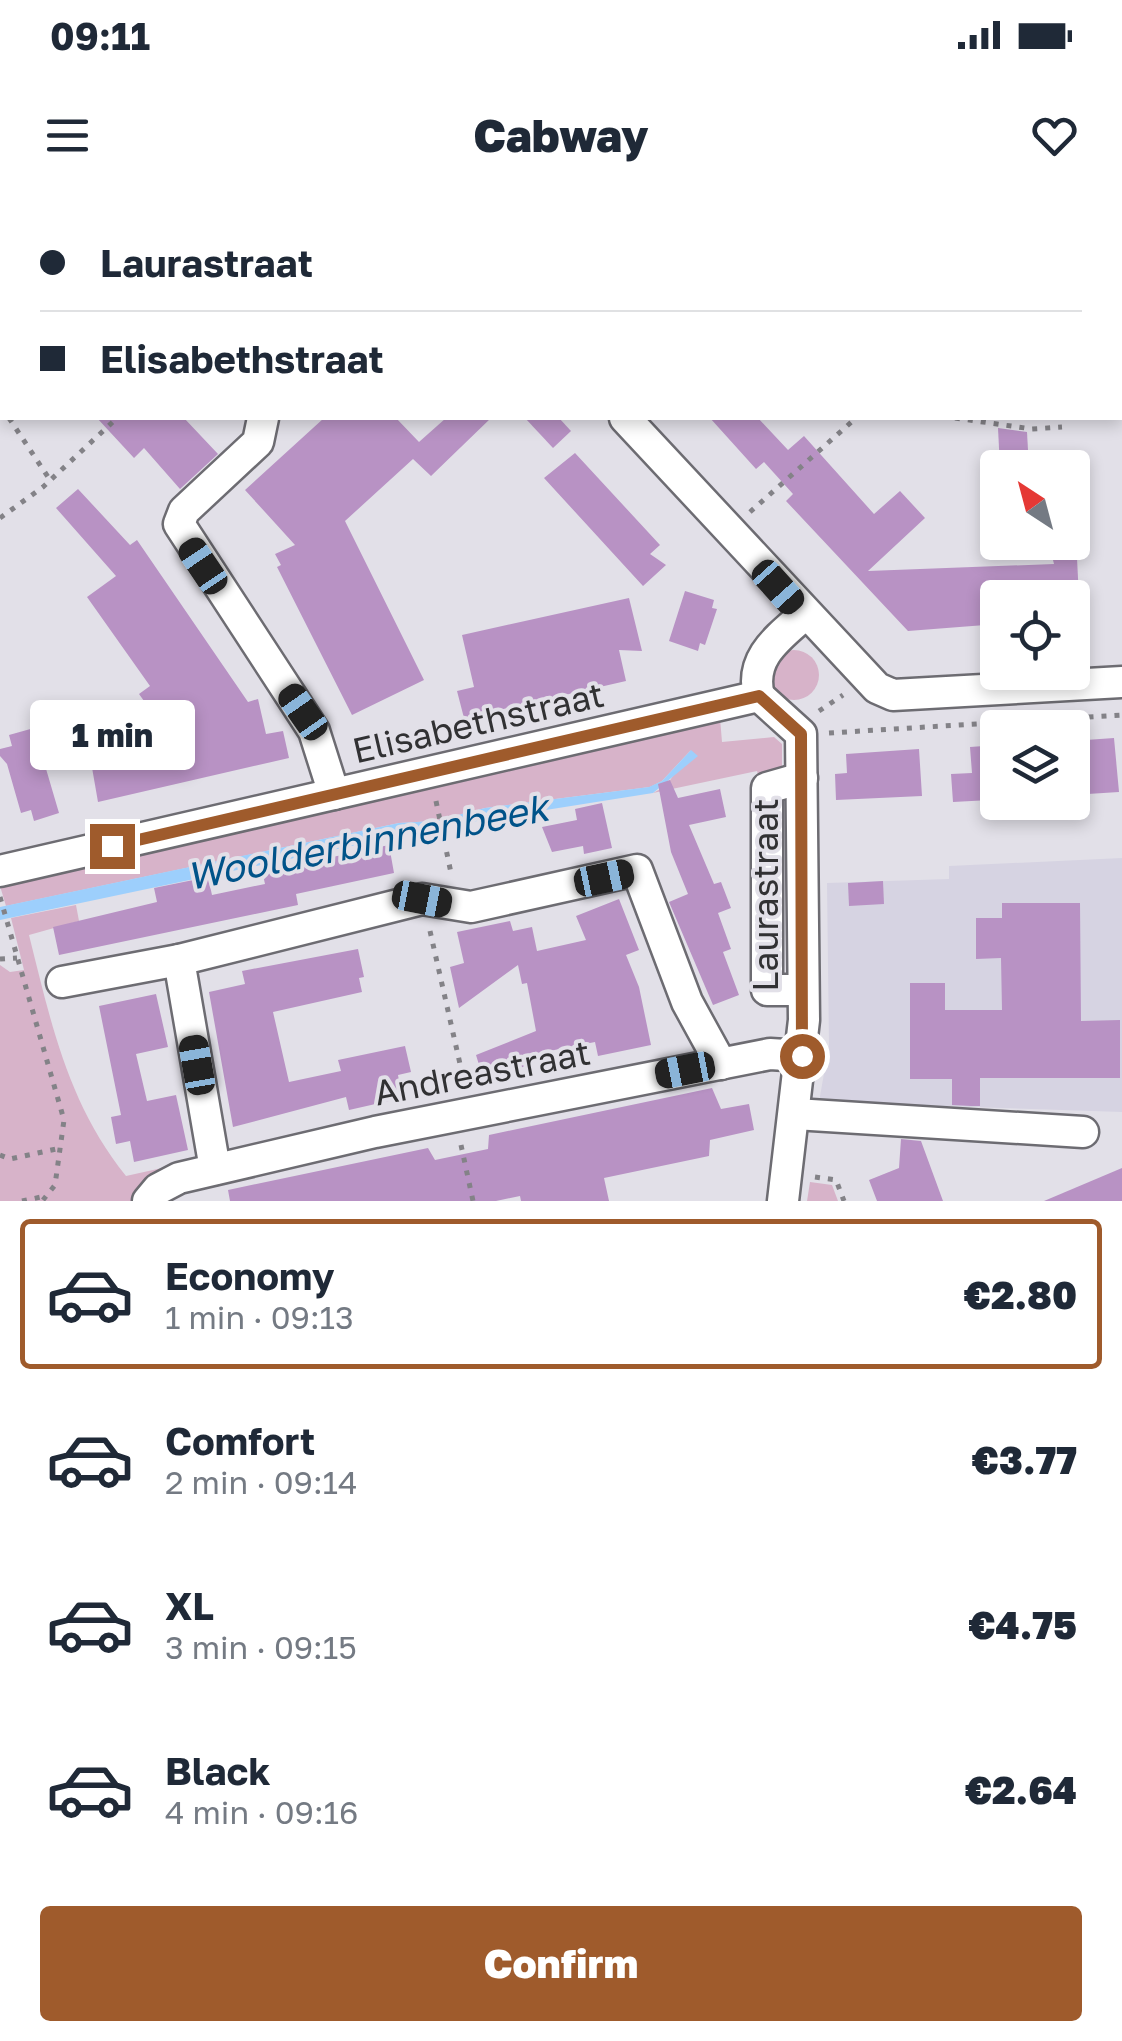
<!DOCTYPE html>
<meta charset="utf-8">
<style>
:root{--surface:#fff;--page:#f6f6f7;--text:#1f2937;--muted:#747a83;--line:#e0e1e3;--accent:#9f5b2c}
body{margin:0;font-family:"Golos Text",sans-serif;background:var(--page);color:var(--text);height:100vh;display:flex;flex-direction:column;font-size:38px;white-space:nowrap}
*{box-sizing:border-box;margin:0}
p{font-size:32px;color:var(--muted)}
.icon{flex:none;width:55px;height:55px;fill:none;stroke:currentColor;stroke-width:2;stroke-linecap:round;stroke-linejoin:round}
.map{position:relative;height:1001px;overflow:hidden}
.panel{display:flex;flex-direction:column;background:var(--surface);flex:1}
.panel>*{flex:none}
.hud{position:absolute;left:0px;top:0px;width:1122px;height:220px;box-shadow:0 5px 15px #0003;display:grid;align-content:center;height:220px;padding:0 40px;background:var(--surface)}
.needle{width:65px;rotate:324deg}
.tools{position:absolute;left:980px;top:250px;display:grid;gap:20px}
.tools a{display:grid;place-items:center;width:110px;height:110px;border-radius:10px;background:var(--surface);box-shadow:0 5px 15px #0003;font-size:50px}
.end{position:absolute;width:45px;height:45px;margin:-22px;border:12px solid #9f5b2c;background:#fff;box-shadow:0 0 0 5px #fff}
.from{border-radius:50%}
.bubble{position:absolute;height:70px;border-radius:10px;background:var(--surface);box-shadow:0 5px 15px #0003;font-size:32px;font-weight:800;line-height:70px;text-align:center}
.car{position:absolute;width:30px;height:60px;margin:-30px -15px;border-radius:12px;box-shadow:0 0 8px 2px #0007;background:linear-gradient(#222 24%,#8ab4d8 0 40%,#222 0 76%,#8ab4d8 0 86%,#222 0)}
.hud b{display:flex;align-items:center;gap:35px;height:95px;font-size:38px}
.hud b+b{border-top:2px solid var(--line)}
.hud i{width:25px;height:25px;background:var(--text)}
ul{padding:18px 0 0;list-style:none}
li{display:flex;align-items:center;gap:30px;height:150px;margin:0 20px 15px;padding:0 20px;border:5px solid transparent;border-radius:10px}
li div{flex:1}
li b{display:block;font-size:38px}
li em{font-style:normal;font-weight:800}
li.selected{border-color:var(--accent)}
li>.icon{width:90px;height:90px;stroke-width:1.5}
.action{display:flex;gap:20px;margin-top:auto;padding:20px 40px}
.action a{flex:1;height:115px;border-radius:10px;background:var(--accent);color:#fff;font-size:40px;font-weight:800;line-height:115px;text-align:center}
.status{display:flex;justify-content:space-between;align-items:center;height:70px;padding:0 50px;background:var(--surface);direction:ltr}
.status svg{height:28px;fill:currentColor}
header{display:flex;justify-content:space-between;align-items:center;height:130px;padding:0 40px;background:var(--surface);font-size:45px;font-weight:800}
.map>svg:first-child{display:block}
.built{fill:#d6d3e2}
.green{fill:#d7b3c9}
.water{fill:#9dcffc}
.building{fill:#b892c4}
.lines{fill:none;stroke-linecap:round;stroke-linejoin:round}
.minor-casing{stroke:#6d6c72;stroke-width:35}
.path{stroke:#838287;stroke-width:5;stroke-dasharray:5 8;stroke-linecap:butt}
.minor{stroke:#fff;stroke-width:30}
.route{stroke:#9f5b2c;stroke-width:12}
.labels{text-anchor:middle;dominant-baseline:central;stroke-width:8;stroke-linejoin:round;paint-order:stroke}
.street-label{font-size:35px;fill:#313133;stroke:#e2e0e8}
.water-label{font-size:38px;font-style:italic;fill:#005389;stroke:#e2e0e8}
</style>
<div class="status"><b>09:11</b><svg viewBox="0 0 49 12"><path d="M0 12V9h3v3zM5 12V6h3v6zM10 12V3h3v9zM15 12V0h3v12zM26 1h20v11H26zM47 4h2v5h-2z"/></svg></div>
<header><svg class="icon" aria-label="menu" viewBox="0 0 24 24"><path d="M4 6h16M4 12h16M4 18h16"/></svg>Cabway<svg class="icon" aria-label="heart" viewBox="0 0 24 24"><path d="M12 20l-8-8c-3-5 5-10 8-4 3-6 11-1 8 4z"/></svg></header>
<div class="map">
<svg width="1122" height="1001" viewBox="0 0 1122 1001">
<rect width="100%" height="100%" fill="#e2e0e8"/>
<polygon class="built" points="1122,658 1122,912 819,902 829,845 827,683 949,679 949,666"/>
<g class="green">
<circle cx="794" cy="475" r="25"/>
<polygon points="720,518 722,542 774,537 782,544 782,573 760,581 757,571 653,593 666,586 691,550 662,581 650,587 485,608 435,621 399,623 6,706 0,686"/>
<path d="M76,705L79,721L29,735C51,823 68,904 126,976L162,968L150,978L140,1001H0V765L10,772L24,770L11,718Z"/>
<polygon points="810,982 832,985 838,1001 807,1001"/>
</g>
<polygon class="water" points="691,550 698,556 653,593 446,626 0,720 0,707 399,623 435,621 485,608 649,587 662,581"/>
<g class="building">
<polygon points="97,218 184,218 218,254 180,289 144,248 134,258"/>
<polygon points="324,218 396,218 419,242 446,218 491,218 431,276 413,259 345,321 424,480 352,515 277,367 281,365 275,354 295,345 245,290"/>
<polygon points="525,218 559,218 571,231 553,248"/>
<polygon points="710,218 758,218 788,250 804,236 874,314 900,291 925,318 868,371 1054,364 1053,360 1077,358 1079,398 998,398 998,424 908,431 786,301 793,294 764,262 756,269"/>
<polygon points="998,228 1027,232 1029,268 1000,268"/>
<polygon points="575,253 660,345 650,354 666,365 643,386 544,278"/>
<polygon points="78,289 130,345 137,340 248,502 258,499 266,534 283,531 289,558 98,602 87,539 159,522 139,494 150,486 87,397 116,376 56,308"/>
<polygon points="685,391 714,400 712,408 717,409 705,445 700,443 698,451 669,441"/>
<polygon points="629,398 642,451 619,450 626,481 464,518 457,491 474,487 462,435"/>
<polygon points="34,528 59,613 34,621 31,610 21,613 7,564 0,556 0,549 12,546 9,535"/>
<polygon points="1114,538 1119,592 1072,595 1072,541"/>
<polygon points="998,545 998,578 989,579 990,600 953,602 951,574 972,573 970,547"/>
<polygon points="919,549 922,596 836,600 835,574 847,573 846,554"/>
<polygon points="670,580 678,598 720,589 726,617 689,625 714,684 721,682 731,708 718,713 731,749 723,752 739,795 713,805 669,702 688,694 671,652 658,584"/>
<polygon points="602,603 612,648 584,654 583,646 552,652 542,627 577,620 575,609"/>
<polygon points="389,645 394,673 296,694 298,705 59,755 53,727 157,702 154,688 208,677 212,695 265,684 261,666 289,660 290,666"/>
<polygon points="883,681 884,704 849,706 848,683"/>
<polygon points="619,699 639,750 626,755 639,787 651,845 598,856 595,842 559,849 532,855 535,862 493,879 487,866 480,868 476,855 536,831 527,783 522,784 518,765 459,808 450,767 464,763 457,732 510,721 513,731 532,727 537,751 586,740 576,716"/>
<polygon points="1002,703 1080,703 1081,821 1120,820 1120,878 980,878 980,906 971,906 952,905 952,879 910,879 910,783 945,783 945,810 1002,810 1001,758 976,759 976,718 1002,718"/>
<polygon points="358,749 364,777 359,778 362,792 273,812 289,882 341,871 338,860 405,846 411,872 398,875 402,898 349,910 346,897 233,927 209,792 245,784 242,771"/>
<polygon points="156,794 168,847 136,854 147,901 176,895 188,950 134,962 130,941 116,944 111,917 121,915 99,806"/>
<polygon points="712,888 721,909 749,904 754,930 710,940 709,956 604,978 609,1001 521,1001 520,996 496,1001 230,1001 228,990 428,948 435,960 488,949 489,935"/>
<polygon points="901,939 921,941 943,1001 877,1001 869,980 899,968"/>
<polygon points="1122,968 1122,1001 1044,1001"/>
</g>
<g class="lines">
<g class="minor-casing">
<g id="minor">
<polyline points="16,0 18,2"/>
<polyline points="427,0 430,2"/>
<polyline points="969,0 972,2"/>
<polyline points="351,2 354,0"/>
<polyline points="1032,2 1032,0"/>
<polyline points="1120,57 1122,57"/>
<polyline points="263,218 258,242 184,311 179,324 314,531 334,594"/>
<polyline points="625,218 877,488 893,495 1122,482"/>
<polyline points="759,496 801,534 804,820 783,1001"/>
<path d="M759,496C749,458 778,438 804,415"/>
<polyline points="0,671 759,496"/>
<polyline points="62,782 179,760"/>
<polyline points="801,790 767,790 767,588 802,578"/>
<polyline points="795,914 1083,932"/>
<polyline points="215,969 179,760 422,699 471,707 637,670 687,802 721,864"/>
<polyline points="148,1001 158,989 179,978 375,932 770,854 802,856"/>
</g>
</g>
<g class="path">
<polyline points="0,183 2,181"/>
<polyline points="0,204 2,208"/>
<polyline points="9,218 50,280"/>
<polyline points="955,218 1032,229 1062,227"/>
<polyline points="750,312 856,218"/>
<polyline points="0,318 43,287 117,218"/>
<polyline points="819,511 843,495"/>
<polyline points="829,533 1122,515"/>
<polyline points="436,601 451,673"/>
<polyline points="0,697 64,920 55,985 43,1000"/>
<polyline points="430,731 465,886"/>
<polyline points="0,759 17,758"/>
<polyline points="461,945 473,1001"/>
<polyline points="0,955 10,959 61,948"/>
<polyline points="815,977 836,980 844,1001"/>
<polyline points="22,1001 41,997 43,1001"/>
</g>
<use href="#minor" class="minor"/>
</g>
<g class="lines">
<polyline class="route" points="112,646 759,496 801,534 802,856"/>
</g>
<g class="labels">
<g class="street-label">
<text transform="translate(478 522) rotate(-13)">Elisabethstraat</text>
<text transform="translate(765 695) rotate(-90)">Laurastraat</text>
<text transform="translate(482 872) rotate(-11)">Andreastraat</text>
</g>
<g class="water-label">
<text transform="translate(367 641) rotate(-11)">Woolderbinnenbeek</text>
</g>
</g>
</svg>
<div class="tools">
<a><svg class="needle" viewBox="-14 -14 28 28"><path d="M0-13l5 13h-10z" fill="#e53935"/><path d="M0 13l5-13h-10z" fill="#747a83"/></svg></a>
<a><svg class="icon" aria-label="locate" viewBox="0 0 24 24"><circle cx="12" cy="12" r="6"/><path d="M12 2v4M12 18v4M2 12h4M18 12h4"/></svg></a>
<a><svg class="icon" aria-label="layers" viewBox="0 0 24 24"><path d="M12 4l9 5-9 5-9-5zM3 14l9 5 9-5"/></svg></a>
</div>
<i class="end from" style="left:802px;top:856px"></i>
<i class="end" style="left:112px;top:646px"></i>
<div class="bubble" style="left:30px;top:500px;width:165px">1 min</div>
<i class="car" style="left:203px;top:366px;rotate:326deg"></i>
<i class="car" style="left:778px;top:387px;rotate:138deg"></i>
<i class="car" style="left:303px;top:512px;rotate:325deg"></i>
<i class="car" style="left:604px;top:678px;rotate:78deg"></i>
<i class="car" style="left:422px;top:699px;rotate:101deg"></i>
<i class="car" style="left:197px;top:865px;rotate:350deg"></i>
<i class="car" style="left:685px;top:870px;rotate:259deg"></i>
<div class="hud">
<b><i class="from"></i>Laurastraat</b>
<b><i></i>Elisabethstraat</b>
</div>
</div>
<section class="panel">
<ul>
<li class="selected"><svg class="icon" aria-label="car" viewBox="0 0 24 24"><path d="M5 17H2v-5l4-1 3-4h7l3 4 3 1v5h-3M9 17h6M6 11h13"/><circle cx="7" cy="17" r="2"/><circle cx="17" cy="17" r="2"/></svg><div><b>Economy</b><p>1 min · 09:13</p></div><em>€2.80</em></li>
<li><svg class="icon" aria-label="car" viewBox="0 0 24 24"><path d="M5 17H2v-5l4-1 3-4h7l3 4 3 1v5h-3M9 17h6M6 11h13"/><circle cx="7" cy="17" r="2"/><circle cx="17" cy="17" r="2"/></svg><div><b>Comfort</b><p>2 min · 09:14</p></div><em>€3.77</em></li>
<li><svg class="icon" aria-label="car" viewBox="0 0 24 24"><path d="M5 17H2v-5l4-1 3-4h7l3 4 3 1v5h-3M9 17h6M6 11h13"/><circle cx="7" cy="17" r="2"/><circle cx="17" cy="17" r="2"/></svg><div><b>XL</b><p>3 min · 09:15</p></div><em>€4.75</em></li>
<li><svg class="icon" aria-label="car" viewBox="0 0 24 24"><path d="M5 17H2v-5l4-1 3-4h7l3 4 3 1v5h-3M9 17h6M6 11h13"/><circle cx="7" cy="17" r="2"/><circle cx="17" cy="17" r="2"/></svg><div><b>Black</b><p>4 min · 09:16</p></div><em>€2.64</em></li>
</ul>
<div class="action"><a>Confirm</a></div>
</section>
